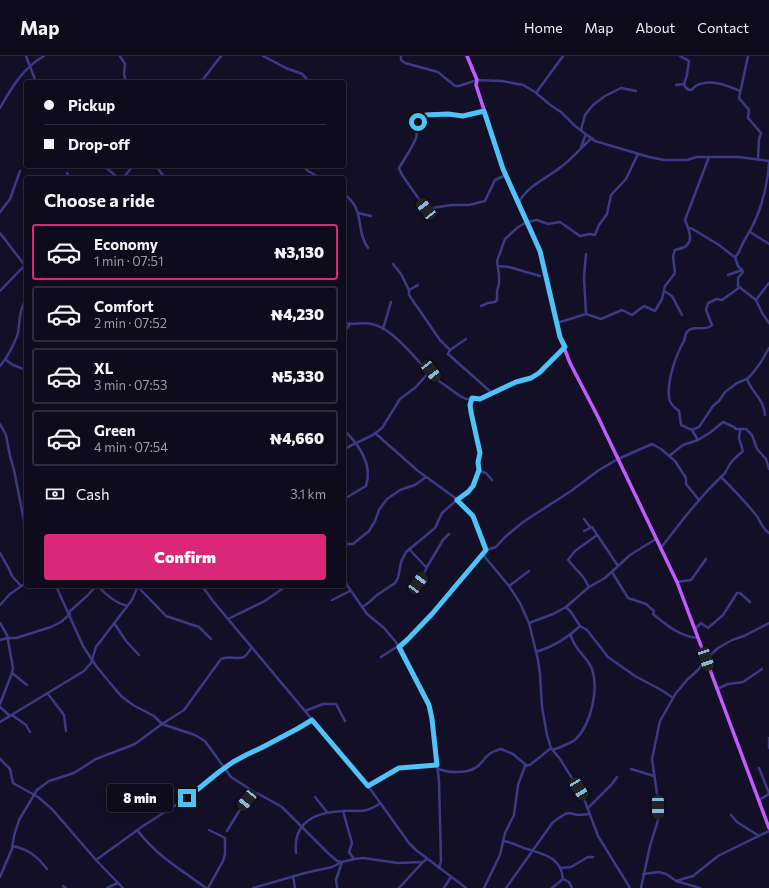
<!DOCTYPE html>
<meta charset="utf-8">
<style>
:root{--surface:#0e0b1c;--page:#1c1929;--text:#f1f3f6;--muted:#9b9ba3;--line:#2e2b3b;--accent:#db2777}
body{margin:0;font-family:Commissioner,sans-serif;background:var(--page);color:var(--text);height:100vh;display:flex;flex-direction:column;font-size:15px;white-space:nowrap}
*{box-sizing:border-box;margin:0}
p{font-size:13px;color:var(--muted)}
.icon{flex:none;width:22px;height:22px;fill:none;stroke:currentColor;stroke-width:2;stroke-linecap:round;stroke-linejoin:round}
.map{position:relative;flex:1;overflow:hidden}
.side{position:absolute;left:24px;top:120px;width:322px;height:412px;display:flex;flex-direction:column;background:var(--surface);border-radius:4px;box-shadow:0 2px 10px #0003,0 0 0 1px var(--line)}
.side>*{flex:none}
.top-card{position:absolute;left:24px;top:24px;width:322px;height:88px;border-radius:4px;box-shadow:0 2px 10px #0003,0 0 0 1px var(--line);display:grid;align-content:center;height:88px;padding:0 20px;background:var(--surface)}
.end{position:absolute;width:18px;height:18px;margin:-9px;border:5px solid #4fc3f7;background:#111;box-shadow:0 0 0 2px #111}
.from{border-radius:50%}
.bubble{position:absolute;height:28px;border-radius:4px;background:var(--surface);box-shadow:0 2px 10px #0003,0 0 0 1px var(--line);font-size:13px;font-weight:800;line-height:28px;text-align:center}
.car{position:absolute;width:12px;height:24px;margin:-12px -6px;border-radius:5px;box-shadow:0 0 3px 1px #0007;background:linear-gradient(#222 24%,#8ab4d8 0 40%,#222 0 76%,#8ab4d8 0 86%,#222 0)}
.top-card b{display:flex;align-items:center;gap:14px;height:38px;font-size:15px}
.top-card b+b{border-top:1px solid var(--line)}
.top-card i{width:10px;height:10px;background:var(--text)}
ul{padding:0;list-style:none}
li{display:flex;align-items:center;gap:12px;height:56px;margin:0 8px 6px;padding:0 12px;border:2px solid var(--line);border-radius:4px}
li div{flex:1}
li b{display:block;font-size:15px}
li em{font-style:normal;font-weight:800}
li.active{border-color:var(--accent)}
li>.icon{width:36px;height:36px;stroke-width:1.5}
h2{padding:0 20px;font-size:18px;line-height:48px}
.pay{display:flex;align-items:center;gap:10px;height:44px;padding:0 20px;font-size:15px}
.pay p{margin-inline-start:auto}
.primary-button{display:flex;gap:8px;margin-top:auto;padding:8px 20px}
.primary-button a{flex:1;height:46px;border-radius:4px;background:var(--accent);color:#fff;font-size:16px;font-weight:800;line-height:46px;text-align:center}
header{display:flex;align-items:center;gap:24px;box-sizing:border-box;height:56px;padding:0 20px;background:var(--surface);border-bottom:1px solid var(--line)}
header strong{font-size:19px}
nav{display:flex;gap:22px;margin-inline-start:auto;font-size:14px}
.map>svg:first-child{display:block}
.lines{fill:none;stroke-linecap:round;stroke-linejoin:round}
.minor{stroke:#3d3a85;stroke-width:2.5}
.major{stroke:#c25bff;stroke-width:3.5}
.route{stroke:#4fc3f7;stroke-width:5}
</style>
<header>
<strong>Map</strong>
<nav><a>Home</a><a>Map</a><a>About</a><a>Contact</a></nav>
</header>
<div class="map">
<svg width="769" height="832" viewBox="0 0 769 832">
<rect width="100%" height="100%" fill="#130f26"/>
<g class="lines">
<g class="minor">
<polyline points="26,0 36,26"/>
<polyline points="120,0 125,8 124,18 126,26"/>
<polyline points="263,0 286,12 302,18 306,22 309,26"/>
<polyline points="401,0 401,4 405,7 438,16 455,30 459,30 477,24 502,25 523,29 535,36 549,48 561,56 575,70 595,85 649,101 664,104 687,104 697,101 739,101 769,105"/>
<path d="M680,0L689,5L687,19L684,28C685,31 687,34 691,34C694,33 693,31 696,30C709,22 728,30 740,35"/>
<polyline points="748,0 739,42 749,54 748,62 761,77 759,83 758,103"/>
<polyline points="201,26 221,0"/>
<polyline points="676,29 684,28"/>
<polyline points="536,37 563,0"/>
<path d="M0,52C12,31 23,12 44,0"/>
<path d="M484,55C478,56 469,61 463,60C449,59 425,51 417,67C415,72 418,77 416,82C412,92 405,102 399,112L402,119L426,153L451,149H469L485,145L495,124L506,119"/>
<polyline points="581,74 585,59 593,49 605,40 621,32 636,35"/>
<polyline points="581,91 586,78"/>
<polyline points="104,110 116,120 123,121"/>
<polyline points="156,110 165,122"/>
<polyline points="303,110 308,115 321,122"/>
<polyline points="67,117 70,122"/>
<polyline points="123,122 133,110"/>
<path d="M344,138C366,154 355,174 368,192"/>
<path d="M519,146C528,129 548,122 562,110C573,102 581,91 592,82"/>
<polyline points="0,156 10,143 20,115"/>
<polyline points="358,157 371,160"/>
<path d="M689,173L691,172L719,189L733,200L735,201L737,199C740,195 741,190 744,185C759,162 767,135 769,107"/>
<polyline points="750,176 769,188"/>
<polyline points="0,177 26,211"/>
<polyline points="735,201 738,210 742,214"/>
<polyline points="393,208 401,218 409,234"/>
<polyline points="498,210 509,211 540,220"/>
<polyline points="728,219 742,214 743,216 738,222 738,230 756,244 762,257 769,267"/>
<polyline points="418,229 409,234 409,239 440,284 450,294"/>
<polyline points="0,235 25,209"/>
<polyline points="664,235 672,240 682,259"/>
<polyline points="756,244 769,227"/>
<polyline points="481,250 488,247 495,246 497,244 497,235 499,228 499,219 497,205 505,183 518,171 527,166 537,164 548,168 560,166 580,180 590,178 595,179 599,169 607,158 611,139 626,123 638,98"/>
<polyline points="586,258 584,221 586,198"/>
<path d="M344,267C353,269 363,266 372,268C392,272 413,300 427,314L431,315L439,325L460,340L466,343H480L516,326L531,322L539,317L564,292"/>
<path d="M557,267L586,258L601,263L622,254L632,259L644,250L655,255L662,243L665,230L675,217L673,200L675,194C679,193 685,192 687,189C694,183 687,170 685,164L709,101"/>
<polyline points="383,273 391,246"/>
<polyline points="344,277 350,268"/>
<polyline points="466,283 450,294 448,298 492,337"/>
<polyline points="6,304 13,309 26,314"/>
<path d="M0,310C7,302 15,287 18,277C20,265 19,254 26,243"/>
<path d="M747,323C752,337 764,343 765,359"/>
<polyline points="472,343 471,356 480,397 478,412 482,416 486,417 492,424"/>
<polyline points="0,368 6,379 10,400 14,414 26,475"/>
<path d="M344,374C359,389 373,408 366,430L344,443"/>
<polyline points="692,374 699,371 713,350 719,345 725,336 737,327 747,323 752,318 761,306 769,292"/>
<polyline points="375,377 418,415 454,441 468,454 476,466 482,486 486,494"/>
<path d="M698,384L692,374L681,369L679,355C674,351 669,347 669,341C667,324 676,299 684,285C685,282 685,278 687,276C693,268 706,276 712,269L706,254L708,247L717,243L722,244L740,231"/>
<polyline points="344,393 373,379 382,372 400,343 416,331 430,315"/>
<polyline points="669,400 683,389 698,384 711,376 723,366 734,371 736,373 746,373 752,379 757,393 766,403 769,413"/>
<path d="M721,421C733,433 745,445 756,459C761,465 762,473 769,477"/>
<polyline points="584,463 590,471"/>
<polyline points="584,475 592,471 618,510"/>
<polyline points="344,488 353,488 369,475 375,465 379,454 387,443 400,434 415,429 426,421"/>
<polyline points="409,493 426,511"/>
<polyline points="660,493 688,457 709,433 725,417 730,408 734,403 743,395 739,382 740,374"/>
<polyline points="0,497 9,513 12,520 21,530"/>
<polyline points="484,497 485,501 509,530 520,547 529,567 538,604 540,618 542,651 547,679 551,692 560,703 583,740 598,780 630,832"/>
<path d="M612,516L628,542L646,548L654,555L653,558C666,569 681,581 698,582"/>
<polyline points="344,521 347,529 367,558 384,572 396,586 429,649 432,663 439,725 441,805 439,812"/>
<polyline points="677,526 691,524 706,503"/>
<polyline points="56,530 83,590 96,610 121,640 133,649 154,660 162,668 195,679 205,685 231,721 248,732 282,751 328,797 337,805 342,806 336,824 337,831"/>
<path d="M98,530C106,539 115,547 127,550"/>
<polyline points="202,530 213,545 371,734 409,787 416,794 466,832"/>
<polyline points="509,530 529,515"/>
<polyline points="138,531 166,560 199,571 211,583"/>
<polyline points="589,531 584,522 568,504 575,495 597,479"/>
<polyline points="418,533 418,527 423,520 427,511 443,484 449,478"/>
<polyline points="332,544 350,535"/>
<polyline points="0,549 10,538 26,527"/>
<polyline points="362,551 367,548 377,539 395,527 398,522 401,506 406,496 435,472 442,457 457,444 468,436 473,430 479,414"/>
<polyline points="566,551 571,556 580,570 587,574 608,601 635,620 663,635 673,642"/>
<polyline points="69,556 87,540 96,530"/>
<polyline points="228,563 265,545 286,530"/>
<polyline points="0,567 7,579 13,612 12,617 0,648"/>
<polyline points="114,567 126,585 139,599"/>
<polyline points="529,567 553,558 566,551 589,531 605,522 630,499 656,483"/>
<polyline points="695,573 701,567 708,572 723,559 737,537 740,537 750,546"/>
<polyline points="0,584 7,582 16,582 51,571 61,566 70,558"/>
<path d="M536,596C552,591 568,582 580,570"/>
<polyline points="381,601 407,584 446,542 453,531 486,494 496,491 505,481 523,466 571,435 599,414 618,403 652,388 661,393 675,405 686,422 686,428 699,444"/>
<polyline points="12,617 27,629"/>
<polyline points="717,633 728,628 743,626 762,613"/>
<polyline points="48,638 64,659 66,675"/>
<polyline points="0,651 10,660"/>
<polyline points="305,655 323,648 336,648 345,665"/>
<polyline points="12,659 26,669 30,676"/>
<polyline points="0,666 84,615 91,607 96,591 132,544 138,530"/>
<polyline points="769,682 769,692"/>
<path d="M553,694C560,691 570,688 576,683C591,668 599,633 592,613C589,605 582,599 577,592C574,588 572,583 570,578"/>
<polyline points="0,703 10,713 13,727 38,741 52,753 96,804 123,832"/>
<polyline points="759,712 769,737"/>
<path d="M438,713C449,717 469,718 478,710C487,701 488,696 501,693L513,698L526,709"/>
<polyline points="631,713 654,720"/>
<polyline points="368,730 399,712 437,709"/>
<polyline points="315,741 327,756"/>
<polyline points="759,744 769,738"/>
<polyline points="588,752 612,728 617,721"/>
<polyline points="343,755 352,787 349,796 354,803"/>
<polyline points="731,759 737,766 759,780"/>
<path d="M137,774C157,800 180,813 206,832"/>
<polyline points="227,775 241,752 254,736"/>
<path d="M503,785C511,786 517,789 524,792C542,798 561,800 563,823L552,832"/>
<path d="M12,790C28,793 37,800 47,813"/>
<path d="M296,797C293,766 315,756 343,755C350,754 359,756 367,754C372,752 377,750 381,747"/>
<polyline points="96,804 143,770 187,742 224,713 246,699 261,692 312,664"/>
<polyline points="560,812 571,811 588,801 593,801"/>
<polyline points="643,818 659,816 666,818 676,825 700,832"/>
<polyline points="293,820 295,832"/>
<path d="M0,821L12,793L14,780L19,764L37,734L49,725L74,717L96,703L135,688L162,668L184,654L221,603C228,599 237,604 244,601C247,599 250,594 252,591"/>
<polyline points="563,823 569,826 572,832"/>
<polyline points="676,825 693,820 718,800 769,775"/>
<polyline points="63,830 66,832"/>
<polyline points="107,832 118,827"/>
<polyline points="208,832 223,805 225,798 225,782 209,774"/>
<polyline points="253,832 305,817 332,811 342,806 354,803 363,802 398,807 423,806 427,803"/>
<polyline points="399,832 422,807"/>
<polyline points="444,832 451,821"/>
<polyline points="484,832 500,799 505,777 514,759 518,729 525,710 530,709 551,692"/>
<polyline points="506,832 553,766 565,758 569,757 578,759 590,758"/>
<polyline points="641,832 650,790 658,764 657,738 652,703 660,665 676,637 687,624 698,614 706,603 718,592 732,584 744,580 769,567"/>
</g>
<polyline class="major" points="467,0 477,24 476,29 503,113 540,195 560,281 570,307 597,359 677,526 706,603 769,772"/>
</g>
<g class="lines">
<polyline class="route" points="187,742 219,716 233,706 246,699 261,692 297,673 312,664 368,730 399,712 437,709 432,663 429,649 399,591 407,584 432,558 486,494 473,460 457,444 468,436 473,430 479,414 478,406 480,397 471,356 470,349 472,342 480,343 516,326 531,322 539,317 565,291 560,281 540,195 503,113 484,55 463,60 448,58 426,59 420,62 418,66"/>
</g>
</svg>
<i class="end from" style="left:418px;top:66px"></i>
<i class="end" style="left:187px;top:742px"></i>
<div class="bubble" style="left:107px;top:728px;width:66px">8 min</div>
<i class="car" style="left:426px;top:153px;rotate:322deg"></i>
<i class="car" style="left:431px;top:315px;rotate:142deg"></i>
<i class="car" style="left:418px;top:527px;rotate:36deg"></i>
<i class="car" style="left:706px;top:603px;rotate:162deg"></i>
<i class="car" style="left:579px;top:733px;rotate:148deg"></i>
<i class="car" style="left:247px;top:744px;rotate:219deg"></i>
<i class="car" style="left:658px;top:751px;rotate:179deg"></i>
<div class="top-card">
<b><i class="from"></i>Pickup</b>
<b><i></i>Drop-off</b>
</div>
<section class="side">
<h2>Choose a ride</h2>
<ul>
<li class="active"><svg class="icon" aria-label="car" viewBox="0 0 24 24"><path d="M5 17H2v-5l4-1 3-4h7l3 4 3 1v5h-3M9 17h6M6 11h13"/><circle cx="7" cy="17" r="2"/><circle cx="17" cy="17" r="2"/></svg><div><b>Economy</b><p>1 min · 07:51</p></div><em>₦3,130</em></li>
<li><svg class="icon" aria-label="car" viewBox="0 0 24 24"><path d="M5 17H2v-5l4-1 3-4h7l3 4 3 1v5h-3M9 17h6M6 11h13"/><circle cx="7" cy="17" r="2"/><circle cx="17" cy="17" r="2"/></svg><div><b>Comfort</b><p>2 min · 07:52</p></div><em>₦4,230</em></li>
<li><svg class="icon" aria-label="car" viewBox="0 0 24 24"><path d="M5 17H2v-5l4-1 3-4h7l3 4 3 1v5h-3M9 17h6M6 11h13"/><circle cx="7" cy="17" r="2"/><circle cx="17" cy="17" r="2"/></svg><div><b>XL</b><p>3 min · 07:53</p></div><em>₦5,330</em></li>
<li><svg class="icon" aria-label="car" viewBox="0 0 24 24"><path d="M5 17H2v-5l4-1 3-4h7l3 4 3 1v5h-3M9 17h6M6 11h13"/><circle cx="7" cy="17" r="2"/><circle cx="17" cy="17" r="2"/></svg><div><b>Green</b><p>4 min · 07:54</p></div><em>₦4,660</em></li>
</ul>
<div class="pay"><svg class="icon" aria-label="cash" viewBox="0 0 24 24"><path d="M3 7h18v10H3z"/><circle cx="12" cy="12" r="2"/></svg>Cash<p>3.1 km</p></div>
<div class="primary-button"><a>Confirm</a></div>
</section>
</div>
